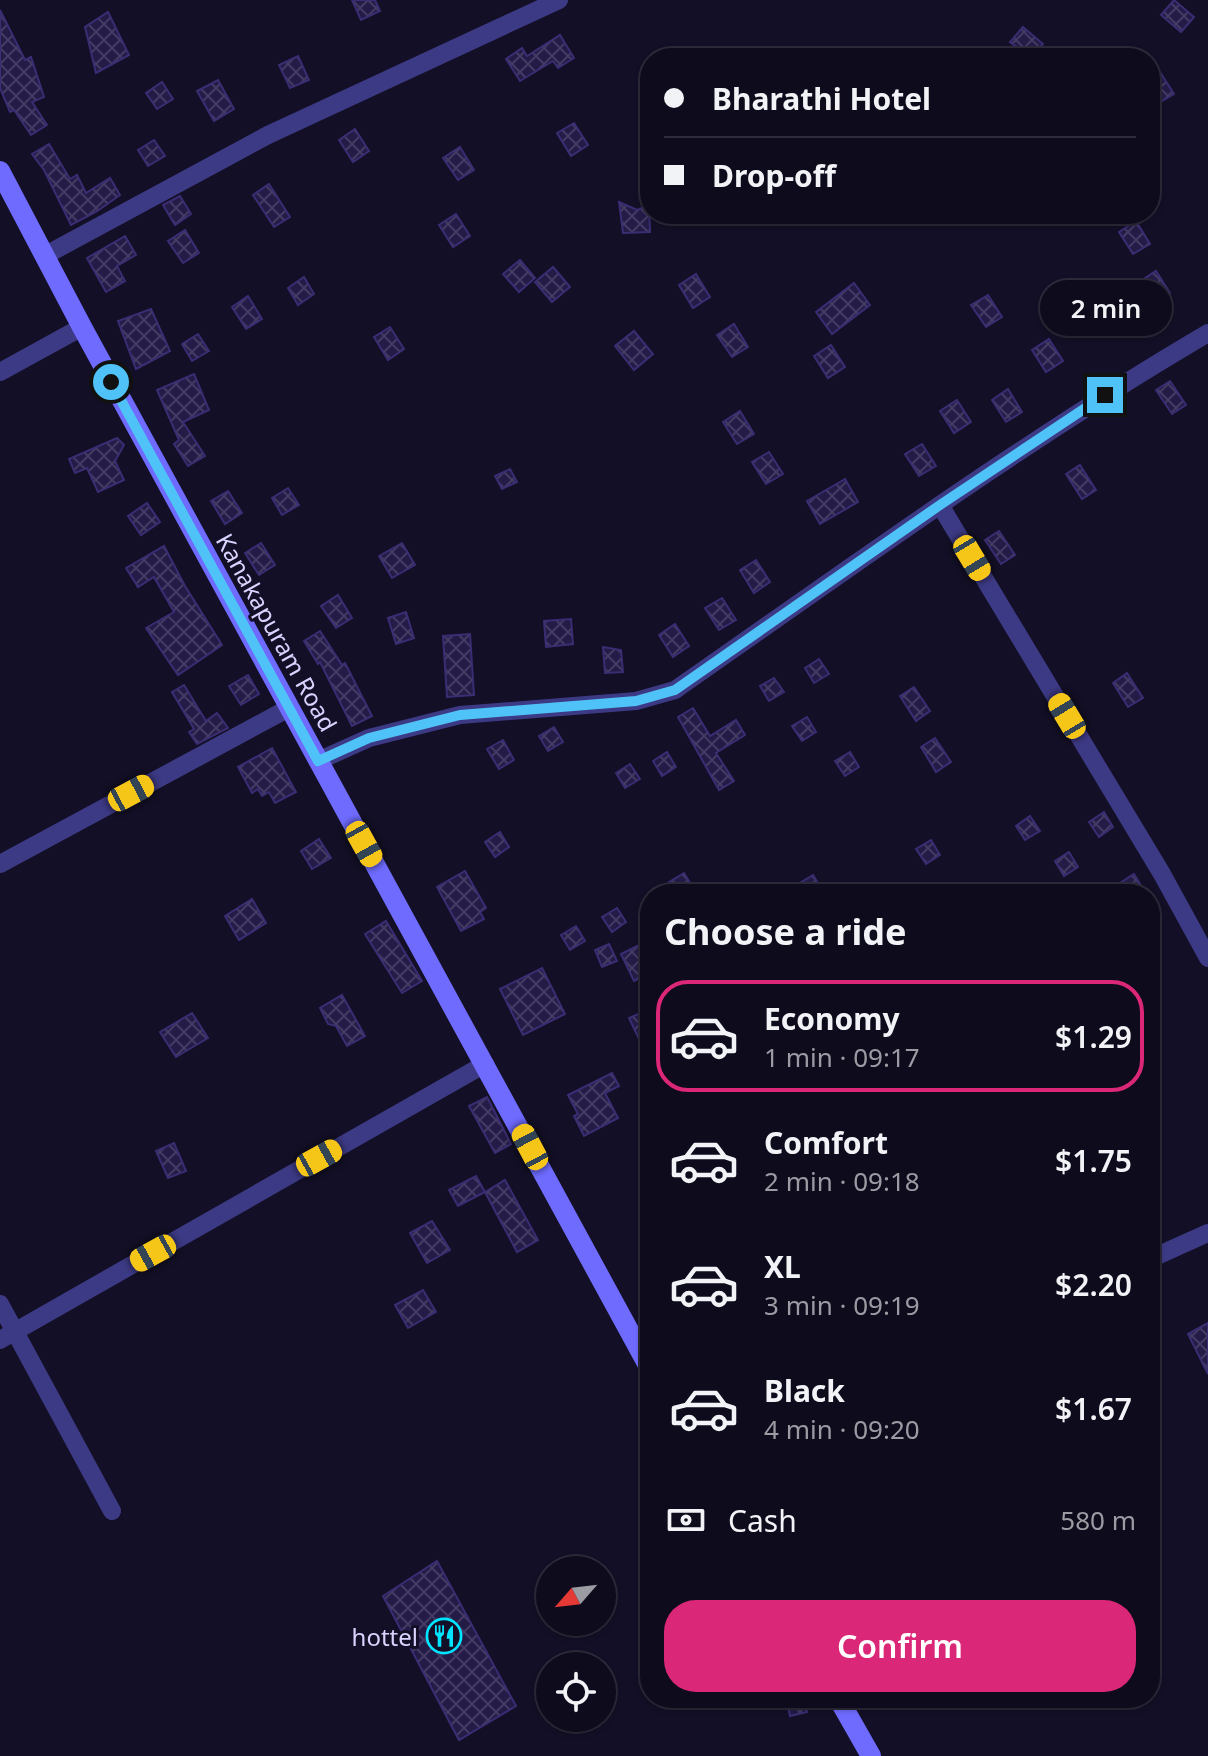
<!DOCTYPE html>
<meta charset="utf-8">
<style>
:root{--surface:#0e0b1c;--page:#171425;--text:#f1f3f6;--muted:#9b9ba3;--line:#2e2b3b;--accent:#db2777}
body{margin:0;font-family:"Noto Sans",sans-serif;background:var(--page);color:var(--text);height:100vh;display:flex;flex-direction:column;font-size:30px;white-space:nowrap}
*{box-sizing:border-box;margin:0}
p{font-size:26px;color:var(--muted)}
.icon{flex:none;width:44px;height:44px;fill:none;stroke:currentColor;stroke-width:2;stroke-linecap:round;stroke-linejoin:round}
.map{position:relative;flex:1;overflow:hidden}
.drawer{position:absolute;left:640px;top:884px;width:520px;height:824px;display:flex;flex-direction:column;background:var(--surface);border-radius:32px;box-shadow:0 2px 6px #0004,0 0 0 2px var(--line)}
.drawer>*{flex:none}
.banner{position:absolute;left:640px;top:48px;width:520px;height:176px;border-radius:32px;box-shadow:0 2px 6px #0004,0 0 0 2px var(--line);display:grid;align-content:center;height:176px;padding:0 24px;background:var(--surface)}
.needle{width:52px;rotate:242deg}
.controls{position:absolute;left:536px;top:1556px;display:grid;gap:16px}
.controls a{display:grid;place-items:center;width:80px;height:80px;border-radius:50%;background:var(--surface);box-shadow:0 2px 6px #0004,0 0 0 2px var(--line);font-size:40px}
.end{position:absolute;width:36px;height:36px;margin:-18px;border:10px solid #4fc3f7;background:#111;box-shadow:0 0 0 4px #111}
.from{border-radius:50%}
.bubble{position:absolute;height:56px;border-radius:28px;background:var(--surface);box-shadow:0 2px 6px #0004,0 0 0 2px var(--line);font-size:26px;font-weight:600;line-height:56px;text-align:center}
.car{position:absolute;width:24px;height:48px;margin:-24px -12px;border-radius:10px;box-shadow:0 0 6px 2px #0007;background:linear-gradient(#f5c518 24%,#345 0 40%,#f5c518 0 76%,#345 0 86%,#f5c518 0)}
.banner b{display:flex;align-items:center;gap:28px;height:76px;font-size:30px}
.banner b+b{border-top:2px solid var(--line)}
.banner i{width:20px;height:20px;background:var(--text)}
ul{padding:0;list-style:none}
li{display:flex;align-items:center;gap:24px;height:112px;margin:0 16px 12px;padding:0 8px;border:4px solid transparent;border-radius:32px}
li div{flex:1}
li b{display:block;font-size:30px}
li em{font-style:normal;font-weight:600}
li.active{border-color:var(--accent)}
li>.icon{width:72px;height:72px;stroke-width:1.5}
h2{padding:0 24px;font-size:36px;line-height:96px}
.pay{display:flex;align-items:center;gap:20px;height:88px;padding:0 24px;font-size:30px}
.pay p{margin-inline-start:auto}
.primary-button{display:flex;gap:16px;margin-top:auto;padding:16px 24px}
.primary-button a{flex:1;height:92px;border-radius:32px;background:var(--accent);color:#fff;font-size:32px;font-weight:600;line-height:92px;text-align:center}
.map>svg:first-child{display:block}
.building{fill:url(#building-cross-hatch);stroke:#3b2d73;stroke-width:2}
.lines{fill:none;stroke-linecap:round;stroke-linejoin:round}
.street{stroke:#3d3a85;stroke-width:18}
.secondary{stroke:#6f6bff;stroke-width:20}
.route{stroke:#4fc3f7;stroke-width:10}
.labels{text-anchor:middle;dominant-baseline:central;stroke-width:6;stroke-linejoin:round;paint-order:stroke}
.street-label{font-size:24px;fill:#d9d4ff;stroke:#130f26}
.poi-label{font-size:24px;fill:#d9d4ff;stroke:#130f26;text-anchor:end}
</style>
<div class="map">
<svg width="1208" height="1756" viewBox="0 0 1208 1756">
<defs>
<pattern id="building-cross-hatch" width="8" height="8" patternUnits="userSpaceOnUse" patternTransform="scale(2)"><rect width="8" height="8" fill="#241b47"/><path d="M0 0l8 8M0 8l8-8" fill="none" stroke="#433b63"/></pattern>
</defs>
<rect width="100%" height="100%" fill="#130f26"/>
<g class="building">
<polygon points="352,0 375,0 380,11 361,20"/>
<polygon points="1174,0 1194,17 1181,32 1161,15"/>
<polygon points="0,10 25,60 31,57 44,97 32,102 47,125 31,135 14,110 10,112 0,88"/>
<polygon points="108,12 129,55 96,73 85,27"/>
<polygon points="1023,27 1043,44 1031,58 1010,42"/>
<polygon points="560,35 574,58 558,68 553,61 520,81 506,59 522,48 527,56"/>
<polygon points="298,56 309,80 290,88 279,65"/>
<polygon points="1160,72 1174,94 1157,104 1150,93 1150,78"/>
<polygon points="218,80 234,109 214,121 197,91"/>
<polygon points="162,82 173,99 157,109 146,93"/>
<polygon points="574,123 588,145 571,156 557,133"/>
<polygon points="355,129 369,151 353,162 339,140"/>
<polygon points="154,140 165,156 148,166 138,150"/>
<polygon points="49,144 70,179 77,175 86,193 110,178 120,195 96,212 71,225 44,170 32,154"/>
<polygon points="460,147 474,170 458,180 443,158"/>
<polygon points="269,184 290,217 274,227 253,195"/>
<polygon points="180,196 191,214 175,225 163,205"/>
<polygon points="619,202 637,210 649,205 650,232 623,233"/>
<polygon points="456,214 470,236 453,247 439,225"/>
<polygon points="1136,221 1150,244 1133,254 1119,232"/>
<polygon points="185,230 199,253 183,263 168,241"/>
<polygon points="125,236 136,255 117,266 125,281 106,292 87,258"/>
<polygon points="520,260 535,278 519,292 503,274"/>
<polygon points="553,267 570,287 552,302 535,282"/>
<polygon points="1156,271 1170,293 1153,304 1139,282"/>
<polygon points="696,274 710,297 693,308 679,285"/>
<polygon points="304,277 314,294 298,305 288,288"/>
<polygon points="854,283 870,305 832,334 816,312"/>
<polygon points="1106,289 1121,311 1104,322 1090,300"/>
<polygon points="988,295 1002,317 986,327 971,305"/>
<polygon points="248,296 262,319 246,329 232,307"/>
<polygon points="151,309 170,351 136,369 118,321"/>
<polygon points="734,324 748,347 732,357 717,335"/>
<polygon points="390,327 404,349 388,360 374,337"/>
<polygon points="634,331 653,354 634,370 615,346"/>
<polygon points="198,334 209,351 192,361 182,344"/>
<polygon points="1049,339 1063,361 1046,372 1032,350"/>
<polygon points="831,345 845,367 828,378 814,356"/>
<polygon points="194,374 209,410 183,422 205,456 188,466 174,444 179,440 157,390"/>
<polygon points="1170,381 1186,405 1172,414 1156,390"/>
<polygon points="1008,389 1022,412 1006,422 992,400"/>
<polygon points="957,400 971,422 954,433 940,411"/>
<polygon points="740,411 754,434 737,444 723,422"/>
<polygon points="117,438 124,445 115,461 124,480 98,492 87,468 75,473 69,459"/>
<polygon points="922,444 936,466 919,476 905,454"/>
<polygon points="769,452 783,474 766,484 752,462"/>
<polygon points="1080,465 1096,490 1082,499 1066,474"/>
<polygon points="510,469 517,482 502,489 495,476"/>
<polygon points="845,479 858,502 820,524 807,501"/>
<polygon points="288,488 299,505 282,515 272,498"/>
<polygon points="228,491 242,513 225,524 211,501"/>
<polygon points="147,503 160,522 141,535 128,516"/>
<polygon points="999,531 1015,555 1001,564 985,540"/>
<polygon points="261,543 275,565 259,575 245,553"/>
<polygon points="402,543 415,565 392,578 379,556"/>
<polygon points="164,546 185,586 222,645 178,675 146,628 174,612 154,577 138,587 126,568"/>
<polygon points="756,560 770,582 754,593 740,570"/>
<polygon points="338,595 352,618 336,628 321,606"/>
<polygon points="722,598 736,620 719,630 705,608"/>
<polygon points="406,612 414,638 396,644 388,618"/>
<polygon points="571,619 573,644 546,647 544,621"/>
<polygon points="675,624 689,646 673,657 659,635"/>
<polygon points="320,631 342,665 345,663 372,716 352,726 320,662 318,664 304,641"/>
<polygon points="470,634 474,695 447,697 443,636"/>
<polygon points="603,647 621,650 623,672 605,673"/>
<polygon points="819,659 829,674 814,683 805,668"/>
<polygon points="1127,673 1143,698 1128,707 1113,683"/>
<polygon points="248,675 259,694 241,705 229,686"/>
<polygon points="774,678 784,692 769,701 760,686"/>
<polygon points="184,685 206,721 217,713 228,728 197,744 189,732 194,729 172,692"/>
<polygon points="914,687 930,711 916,721 900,696"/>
<polygon points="693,708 710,736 736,720 745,735 716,753 734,781 719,790 678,717"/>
<polygon points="807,717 816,732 802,741 792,726"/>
<polygon points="554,727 563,742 548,751 539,736"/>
<polygon points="935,738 951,762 936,772 921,747"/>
<polygon points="503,740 514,760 499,769 487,749"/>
<polygon points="272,748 296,792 275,803 269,792 262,796 258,789 252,793 238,767"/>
<polygon points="667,752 676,767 662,776 653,761"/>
<polygon points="850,752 859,767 845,776 835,761"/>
<polygon points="630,764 640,779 625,788 616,773"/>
<polygon points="1104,812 1113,827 1099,837 1089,822"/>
<polygon points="1030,816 1040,831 1025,840 1016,826"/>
<polygon points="500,832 509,847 495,857 485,842"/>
<polygon points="319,839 331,858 312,869 301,851"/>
<polygon points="931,840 940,855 926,864 916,849"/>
<polygon points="1069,852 1078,867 1064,876 1055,861"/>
<polygon points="465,871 486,908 480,912 484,919 461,931 437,887"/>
<polygon points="684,873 693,888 683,894 677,894 669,882"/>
<polygon points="1134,874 1143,889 1136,894 1126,894 1120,883"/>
<polygon points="813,875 822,890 816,894 804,894 798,884"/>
<polygon points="252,899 266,923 239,940 225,916"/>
<polygon points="617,908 626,922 612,932 602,917"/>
<polygon points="386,921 422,981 402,993 365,934"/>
<polygon points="576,926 585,941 570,950 561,935"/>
<polygon points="609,944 617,961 602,967 595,950"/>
<polygon points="639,945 650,968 650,973 634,981 621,954"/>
<polygon points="542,968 565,1014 523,1035 500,989"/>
<polygon points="342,995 365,1036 347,1046 336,1026 328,1024 320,1008"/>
<polygon points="650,1009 650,1037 640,1041 629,1018"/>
<polygon points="192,1013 208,1038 176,1057 160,1032"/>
<polygon points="612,1073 619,1086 605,1093 618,1118 584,1136 574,1116 578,1114 568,1095"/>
<polygon points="487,1097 511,1144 495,1153 469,1106"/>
<polygon points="174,1143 186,1171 168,1178 156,1151"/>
<polygon points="476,1176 485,1192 458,1206 449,1190"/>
<polygon points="505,1180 538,1240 517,1252 485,1192"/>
<polygon points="432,1221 450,1250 427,1263 410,1233"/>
<polygon points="423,1290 436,1312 408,1328 395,1305"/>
<polygon points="1208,1323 1208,1374 1188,1334"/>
<polygon points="437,1561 516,1706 459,1740 383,1596"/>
<polygon points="803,1698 807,1712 790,1716 787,1701"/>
</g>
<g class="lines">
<g class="street">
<polyline points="44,256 268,135 559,0"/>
<polyline points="0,372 82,327"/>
<polyline points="940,505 1162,874 1208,958"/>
<path d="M318,761L369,738L460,715L636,701L675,690C850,568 1024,441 1208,333"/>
<polyline points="0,864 289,708"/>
<polyline points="1150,1259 1208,1233"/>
<polyline points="0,1304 112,1511"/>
<polyline points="0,1340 485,1064"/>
</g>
<g class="secondary">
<polyline points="0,171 82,327 650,1369"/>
<polyline points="838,1698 871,1756"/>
</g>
</g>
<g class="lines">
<polyline class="route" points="111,382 318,761 369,738 460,715 636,701 675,690 940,505 1105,395"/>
</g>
<defs>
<g id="restaurant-ring" transform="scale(1.8)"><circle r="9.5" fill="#130f26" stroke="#00e5ff" stroke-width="1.5"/><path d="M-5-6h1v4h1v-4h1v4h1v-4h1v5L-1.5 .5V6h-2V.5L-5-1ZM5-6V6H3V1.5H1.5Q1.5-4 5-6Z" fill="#00e5ff"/></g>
</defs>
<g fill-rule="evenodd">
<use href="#restaurant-ring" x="444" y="1636"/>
</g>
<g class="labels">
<g class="street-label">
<text transform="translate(277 632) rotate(61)">Kanakapuram Road</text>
</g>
<g class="poi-label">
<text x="418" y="1636">hottel</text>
</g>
</g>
</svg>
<div class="controls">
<a><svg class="needle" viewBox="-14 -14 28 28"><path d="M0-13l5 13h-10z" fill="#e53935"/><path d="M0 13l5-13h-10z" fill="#9b9ba3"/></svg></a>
<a><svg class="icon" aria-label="locate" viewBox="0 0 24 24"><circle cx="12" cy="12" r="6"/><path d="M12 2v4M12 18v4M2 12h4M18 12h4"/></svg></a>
</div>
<i class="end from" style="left:111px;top:382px"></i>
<i class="end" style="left:1105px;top:395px"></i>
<div class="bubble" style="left:1040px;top:280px;width:132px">2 min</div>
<i class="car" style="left:972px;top:558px;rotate:149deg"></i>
<i class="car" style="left:1067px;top:716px;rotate:329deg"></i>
<i class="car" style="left:131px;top:793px;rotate:62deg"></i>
<i class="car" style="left:364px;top:844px;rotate:151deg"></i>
<i class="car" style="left:530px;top:1147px;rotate:332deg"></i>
<i class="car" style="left:319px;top:1158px;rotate:61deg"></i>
<i class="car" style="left:153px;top:1253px;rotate:241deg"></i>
<div class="banner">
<b><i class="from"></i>Bharathi Hotel</b>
<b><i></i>Drop-off</b>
</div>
<section class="drawer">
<h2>Choose a ride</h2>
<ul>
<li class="active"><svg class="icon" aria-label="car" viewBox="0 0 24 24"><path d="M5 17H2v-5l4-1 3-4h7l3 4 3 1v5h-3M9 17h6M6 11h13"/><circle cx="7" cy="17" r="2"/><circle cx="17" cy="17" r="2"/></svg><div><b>Economy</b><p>1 min · 09:17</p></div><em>$1.29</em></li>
<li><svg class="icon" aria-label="car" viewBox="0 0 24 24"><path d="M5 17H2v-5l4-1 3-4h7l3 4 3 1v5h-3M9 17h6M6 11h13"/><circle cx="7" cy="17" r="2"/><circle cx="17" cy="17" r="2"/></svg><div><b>Comfort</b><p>2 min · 09:18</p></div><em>$1.75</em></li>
<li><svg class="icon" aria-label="car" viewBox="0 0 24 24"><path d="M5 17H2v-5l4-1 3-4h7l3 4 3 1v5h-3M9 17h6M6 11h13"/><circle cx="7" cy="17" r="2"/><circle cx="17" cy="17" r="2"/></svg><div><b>XL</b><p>3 min · 09:19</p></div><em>$2.20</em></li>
<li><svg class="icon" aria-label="car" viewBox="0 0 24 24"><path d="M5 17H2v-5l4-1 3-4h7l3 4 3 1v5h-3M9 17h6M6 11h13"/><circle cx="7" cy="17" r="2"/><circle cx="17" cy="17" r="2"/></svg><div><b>Black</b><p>4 min · 09:20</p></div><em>$1.67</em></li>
</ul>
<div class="pay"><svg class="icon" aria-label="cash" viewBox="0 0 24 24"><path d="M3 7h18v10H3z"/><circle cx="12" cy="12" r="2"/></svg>Cash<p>580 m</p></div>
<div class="primary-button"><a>Confirm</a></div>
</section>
</div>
